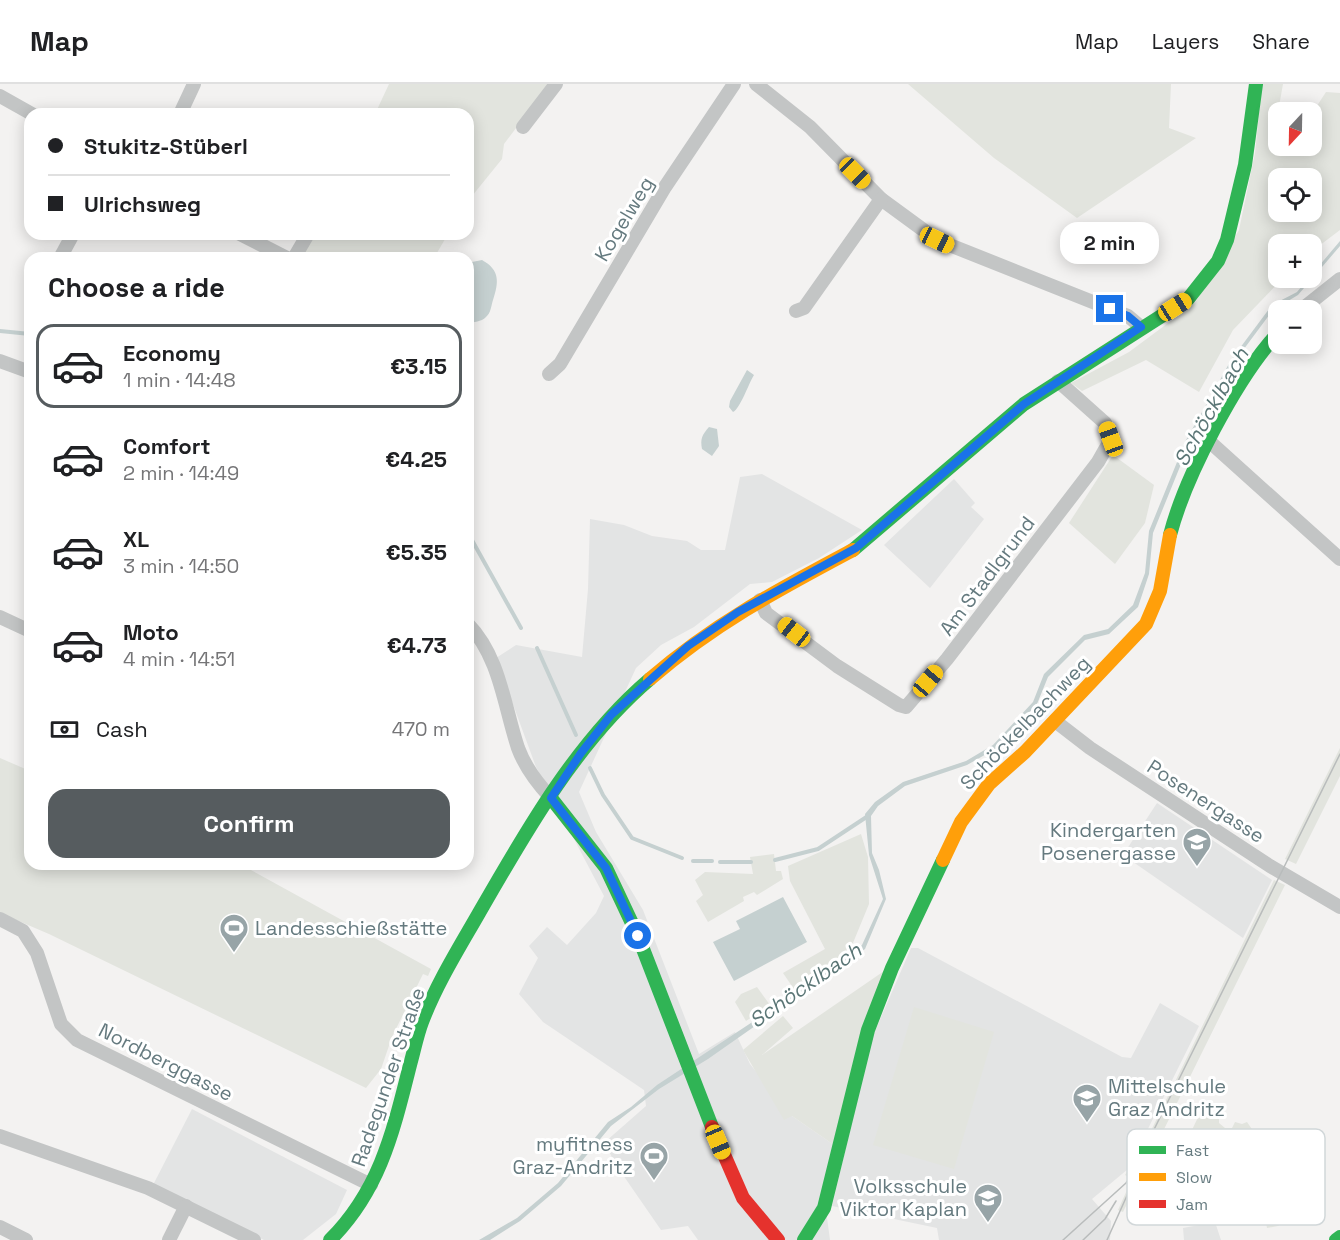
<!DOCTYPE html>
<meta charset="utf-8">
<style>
:root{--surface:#fff;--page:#f6f6f6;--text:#202124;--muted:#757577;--line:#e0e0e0;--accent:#565c5f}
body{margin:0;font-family:"Space Grotesk",sans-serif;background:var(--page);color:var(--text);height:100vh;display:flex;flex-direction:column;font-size:22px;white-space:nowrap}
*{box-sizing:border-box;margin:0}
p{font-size:20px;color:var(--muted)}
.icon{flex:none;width:33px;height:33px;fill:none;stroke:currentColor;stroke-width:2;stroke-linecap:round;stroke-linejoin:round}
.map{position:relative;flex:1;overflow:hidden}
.side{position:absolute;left:24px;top:168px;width:450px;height:618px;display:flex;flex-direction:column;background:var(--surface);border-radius:18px;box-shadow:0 3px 15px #0003}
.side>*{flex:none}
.hud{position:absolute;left:24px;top:24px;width:450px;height:132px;border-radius:18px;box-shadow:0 3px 15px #0003;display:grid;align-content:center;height:132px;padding:0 24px;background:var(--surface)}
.needle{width:39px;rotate:202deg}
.buttons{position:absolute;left:1268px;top:18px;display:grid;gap:12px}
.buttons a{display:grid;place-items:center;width:54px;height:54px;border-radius:12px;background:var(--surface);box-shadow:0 3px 15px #0003;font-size:30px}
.end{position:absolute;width:27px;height:27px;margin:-14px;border:8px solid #1a73e8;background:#fff;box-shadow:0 0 0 3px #fff}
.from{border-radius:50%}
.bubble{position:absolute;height:42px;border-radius:18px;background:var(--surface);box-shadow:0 3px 15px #0003;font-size:20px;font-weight:600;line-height:42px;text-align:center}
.car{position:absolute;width:18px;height:36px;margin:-18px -9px;border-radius:8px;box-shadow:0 0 4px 2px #0007;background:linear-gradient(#f5c518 24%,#345 0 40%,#f5c518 0 76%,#345 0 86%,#f5c518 0)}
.hud b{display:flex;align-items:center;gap:21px;height:57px;font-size:22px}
.hud b+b{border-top:2px solid var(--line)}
.hud i{width:15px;height:15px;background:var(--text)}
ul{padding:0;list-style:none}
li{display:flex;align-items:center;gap:18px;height:84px;margin:0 12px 9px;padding:0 12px;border:3px solid transparent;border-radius:18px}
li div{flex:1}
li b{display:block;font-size:22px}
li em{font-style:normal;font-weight:600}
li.on{border-color:var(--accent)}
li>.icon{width:54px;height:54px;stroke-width:1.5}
h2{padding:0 24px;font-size:27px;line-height:72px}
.pay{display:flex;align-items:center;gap:15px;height:66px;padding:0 24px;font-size:22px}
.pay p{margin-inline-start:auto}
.action{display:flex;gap:12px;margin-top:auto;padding:12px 24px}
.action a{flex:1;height:69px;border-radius:18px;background:var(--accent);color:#fff;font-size:24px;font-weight:600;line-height:69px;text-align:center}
header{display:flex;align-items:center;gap:36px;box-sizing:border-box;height:84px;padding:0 30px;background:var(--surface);border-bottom:2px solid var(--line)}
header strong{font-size:28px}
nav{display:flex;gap:33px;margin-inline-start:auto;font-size:21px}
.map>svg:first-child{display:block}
.built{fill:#e3e4e4}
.green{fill:#e2e4de;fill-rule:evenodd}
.water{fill:#c5d0d0}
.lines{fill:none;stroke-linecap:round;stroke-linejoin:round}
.stream{stroke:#c5d0d0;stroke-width:4}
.street{stroke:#c3c5c5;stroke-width:14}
.fast{stroke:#30b455;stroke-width:14}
.slow{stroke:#ff9f0a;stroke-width:14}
.jam{stroke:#e5322d;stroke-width:14}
.tram{stroke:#b9bcbc;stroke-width:1.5}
.route{stroke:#1a73e8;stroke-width:8}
.labels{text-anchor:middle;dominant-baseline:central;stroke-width:6;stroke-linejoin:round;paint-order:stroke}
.street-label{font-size:20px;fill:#657a7f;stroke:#fff}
.poi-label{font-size:20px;fill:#657a7f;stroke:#fff;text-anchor:end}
.water-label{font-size:21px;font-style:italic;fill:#5b7676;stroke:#fff}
.key{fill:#fff;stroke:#d1d7d9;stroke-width:1.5}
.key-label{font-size:16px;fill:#657a7f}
</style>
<header>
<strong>Map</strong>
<nav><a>Map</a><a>Layers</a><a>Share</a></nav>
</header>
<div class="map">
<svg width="1340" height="1156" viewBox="0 0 1340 1156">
<rect width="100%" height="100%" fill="#f3f2f1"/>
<g class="built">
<polygon points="762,390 862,446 819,474 772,498 750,500 694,543 661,561 636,584 579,708 596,748 643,826 699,970 735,948 750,980 792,1032 834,1061 826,1126 830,1156 698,1156 688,1142 661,1146 614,1078 605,1058 646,1022 644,1006 543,938 519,910 538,874 529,862 547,843 567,861 596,829 604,812 536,683 496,574 516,561 582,573 588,505 590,435 624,441 652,452 687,457 701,466 725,466 740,393"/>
<polygon points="954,395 975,419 971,423 984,435 930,504 884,461"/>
<polygon points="1157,719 1272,796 1243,854 1123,771"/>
<polygon points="911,864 918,864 1122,973 1131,974 1160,919 1199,942 1128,1085 1092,1115 1111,1137 1110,1156 939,1156 937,1144 832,1122 872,954"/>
<polygon points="192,1025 347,1106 336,1130 303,1156 264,1156 153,1101"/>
<polygon points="1215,1138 1221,1156 1184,1156 1183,1144"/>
</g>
<g class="green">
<polygon points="389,0 549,0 504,60 502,75 468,117 468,30 375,30"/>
<polygon points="908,0 1171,0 1169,44 1196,54 1077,134 994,74"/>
<path d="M1262,0H1283L1278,28V62H1311V31L1326,8L1340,9V146L1311,168V160H1278V194H1283L1233,246L1199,308L1146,276L1082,307L1071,299L1129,268L1195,219L1239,146L1255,69ZM1278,94H1311V128H1278Z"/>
<polygon points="311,150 448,150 434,174 297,174"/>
<polygon points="1113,371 1154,401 1145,439 1115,480 1069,439"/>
<polygon points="1340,664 1340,692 1296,780 1285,775"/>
<polygon points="0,674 30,687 30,780 240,780 431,885 428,892 423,890 392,953 381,985 366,1004 49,850 0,829"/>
<polygon points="861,750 868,773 869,820 848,871 796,908 783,889 825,865 790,797 788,782"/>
<polygon points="774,770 776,787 781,787 783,795 757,811 754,808 743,813 744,817 708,838 696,817 703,811 695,796 705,788 753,790 750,773"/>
<polygon points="1274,796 1285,801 1123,1128 1118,1126 1132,1095 1125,1091 1141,1067"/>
<polygon points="887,885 834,1061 792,1032 784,1036 743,966 783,932 793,944 762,971"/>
<polygon points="757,903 770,921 746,937 735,918 741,910"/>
<polygon points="914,923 994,948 954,1085 873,1061"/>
<polygon points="1221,1026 1224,1027 1219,1035 1219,1039 1225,1044 1232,1044 1235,1038 1242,1040 1247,1038 1306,1123 1278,1142 1267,1144 1254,1077 1235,1081 1228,1063 1222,1064 1191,1048 1201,1027 1216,1034"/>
</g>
<g class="water">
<polygon points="1340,157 1340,162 1298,211 1273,226 1235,277 1190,358 1153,449 1149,490 1138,523 1109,550 1085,556 1048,593 1037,620 997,664 967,681 905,702 878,722 871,732 872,769 879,786 886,815 865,865 708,975 659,1005 611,1042 561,1102 520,1137 490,1156 479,1156 517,1134 558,1099 608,1038 631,1023 657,1001 766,929 862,861 883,815 869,771 865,730 875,718 903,698 966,677 993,661 1033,618 1044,590 1084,551 1108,545 1133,521 1145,489 1149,447 1186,356 1210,314 1231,276 1272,221 1297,208"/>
<path d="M482,176C500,186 499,198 493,216C491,222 491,229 486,233C481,238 474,238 468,239V184L472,178Z"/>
<path d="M747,286L754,291C748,301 740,325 733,328L729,323L730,317Z"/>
<path d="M709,343L717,345L719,362L712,372L702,365C700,355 702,351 709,343Z"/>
<polygon points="783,813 807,858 734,897 713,858 740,845 736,837"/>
</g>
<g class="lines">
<g class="stream">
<polyline points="0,247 30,250"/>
<polyline points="468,449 521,544"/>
<polyline points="537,564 576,651"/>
<polyline points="590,684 603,711 632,754 682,774"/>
<polyline points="775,776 818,765 868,732"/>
<polyline points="693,777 712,777"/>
<polyline points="720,778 751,778"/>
</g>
<g class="street">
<polyline points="756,0 810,43 881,115 937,156 1128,232 1141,243"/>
<polyline points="0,12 32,30"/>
<polyline points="180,30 194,0"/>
<polyline points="523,43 556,0"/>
<polyline points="240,150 287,174"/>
<polyline points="60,174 73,150"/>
<polyline points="294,174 308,150"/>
<polyline points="1301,226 1340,195"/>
<polyline points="796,227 804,224 881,115"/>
<polyline points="0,277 30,288"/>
<polyline points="549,290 560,280 665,103 734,0"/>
<polyline points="1210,358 1340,475"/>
<polyline points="760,516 766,529 837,582 899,621 906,623 947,575 1098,378 1111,355 1105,339 1058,297"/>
<polyline points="0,533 30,547"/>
<path d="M468,540C500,573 504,622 518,664C525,683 537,699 551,714"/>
<polyline points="1055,637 1090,664 1270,782 1340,823"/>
<polyline points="0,835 23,847 37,869 61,940 77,956 371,1101"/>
<polyline points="0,1052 148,1104 254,1156"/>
<polyline points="0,1143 26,1156"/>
<polyline points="169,1156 186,1122"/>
</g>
<g class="fast">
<path d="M1170,451C1185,393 1237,293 1278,249"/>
<polyline points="853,466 1024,320 1188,215 1218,177 1227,156 1245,81 1256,0"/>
<polyline points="551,714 606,784 638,852 712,1043"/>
<path d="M330,1156C380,1106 393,1048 410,981C414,967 417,951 422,938C437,899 459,864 479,829C526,747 577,657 650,595"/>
<polyline points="804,1156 824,1124 868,946 892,884 943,776"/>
<polyline points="1336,1156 1340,1153"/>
</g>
<g class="slow">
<path d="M650,595C715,539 778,506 853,466"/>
<polyline points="943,776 961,738 989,700 1025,668 1146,540 1160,507 1170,451"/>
</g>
<polyline class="jam" points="712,1043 743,1114 778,1156"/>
<g class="tram">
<polyline points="1063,1156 1126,1099 1132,1090 1340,670"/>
<polyline points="1083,1156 1105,1135 1116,1117"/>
<polyline points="1107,1156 1134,1096"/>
</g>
</g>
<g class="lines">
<polyline class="route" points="638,852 606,784 551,714 581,669 611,631 688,562 738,528 856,464 1024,320 1141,243 1128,232 1110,225"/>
</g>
<defs>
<g id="school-pin" transform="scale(1.5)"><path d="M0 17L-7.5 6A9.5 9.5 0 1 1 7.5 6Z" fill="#97a4a7" stroke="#fff"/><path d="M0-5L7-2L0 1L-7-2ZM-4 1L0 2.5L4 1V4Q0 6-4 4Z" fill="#fff"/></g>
<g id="stadium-pin" transform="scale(1.5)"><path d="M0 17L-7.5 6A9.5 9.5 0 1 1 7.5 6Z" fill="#97a4a7" stroke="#fff"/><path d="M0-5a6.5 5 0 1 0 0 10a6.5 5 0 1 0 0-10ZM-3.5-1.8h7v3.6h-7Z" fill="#fff"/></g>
</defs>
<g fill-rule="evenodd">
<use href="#school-pin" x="1197" y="758"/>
<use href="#stadium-pin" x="234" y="844"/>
<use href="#school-pin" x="1087" y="1014"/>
<use href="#stadium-pin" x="654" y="1072"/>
<use href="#school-pin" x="988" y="1114"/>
</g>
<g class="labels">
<g class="street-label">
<text transform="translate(624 135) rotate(-59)">Kogelweg</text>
<text transform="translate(987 492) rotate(-53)">Am Stadlgrund</text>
<text transform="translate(1025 639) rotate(-46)">Schöckelbachweg</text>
<text transform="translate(1206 717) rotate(33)">Posenergasse</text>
<text transform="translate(166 978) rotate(27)">Nordberggasse</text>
<text transform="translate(388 993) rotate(-71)">Radegunder Straße</text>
</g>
<g class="poi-label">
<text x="1176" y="746">Kindergarten<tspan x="1176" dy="23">Posenergasse</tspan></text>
<text x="255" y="844" text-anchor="start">Landesschießstätte</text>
<text x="1108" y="1002" text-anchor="start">Mittelschule<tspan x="1108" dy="23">Graz Andritz</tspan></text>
<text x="633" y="1060">myfitness<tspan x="633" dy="23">Graz-Andritz</tspan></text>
<text x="967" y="1102">Volksschule<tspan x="967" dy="23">Viktor Kaplan</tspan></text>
</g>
<g class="water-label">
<text transform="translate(1211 323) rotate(-61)">Schöcklbach</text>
<text transform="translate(805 901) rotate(-35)">Schöcklbach</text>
</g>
</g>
<rect x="1127" y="1045" width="198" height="96" rx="9" class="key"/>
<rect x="1139" y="1062" width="27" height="8" fill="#30b455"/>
<rect x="1139" y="1089" width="27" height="8" fill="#ff9f0a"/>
<rect x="1139" y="1116" width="27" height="8" fill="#e5322d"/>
<g class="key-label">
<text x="1176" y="1072">Fast</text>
<text x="1176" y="1099">Slow</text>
<text x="1176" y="1126">Jam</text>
</g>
</svg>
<div class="buttons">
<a><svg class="needle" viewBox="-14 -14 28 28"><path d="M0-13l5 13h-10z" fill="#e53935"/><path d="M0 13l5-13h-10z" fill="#757577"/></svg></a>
<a><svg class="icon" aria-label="locate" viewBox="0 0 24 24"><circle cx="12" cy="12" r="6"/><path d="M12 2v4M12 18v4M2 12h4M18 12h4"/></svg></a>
<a>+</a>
<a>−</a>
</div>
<i class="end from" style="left:638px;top:852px"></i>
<i class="end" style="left:1110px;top:225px"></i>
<div class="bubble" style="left:1060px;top:138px;width:99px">2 min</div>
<i class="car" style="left:855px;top:89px;rotate:135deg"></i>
<i class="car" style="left:937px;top:156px;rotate:115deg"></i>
<i class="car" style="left:1175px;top:223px;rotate:58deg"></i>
<i class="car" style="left:1111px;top:355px;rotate:340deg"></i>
<i class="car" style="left:794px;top:548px;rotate:308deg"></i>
<i class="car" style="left:928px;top:597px;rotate:40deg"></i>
<i class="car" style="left:718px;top:1058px;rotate:157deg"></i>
<div class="hud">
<b><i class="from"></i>Stukitz-Stüberl</b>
<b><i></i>Ulrichsweg</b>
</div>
<section class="side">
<h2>Choose a ride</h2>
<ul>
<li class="on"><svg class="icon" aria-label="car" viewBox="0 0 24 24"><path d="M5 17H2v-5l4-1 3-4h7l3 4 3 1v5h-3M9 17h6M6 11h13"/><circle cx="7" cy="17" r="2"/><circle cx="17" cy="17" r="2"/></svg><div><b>Economy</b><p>1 min · 14:48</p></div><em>€3.15</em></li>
<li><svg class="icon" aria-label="car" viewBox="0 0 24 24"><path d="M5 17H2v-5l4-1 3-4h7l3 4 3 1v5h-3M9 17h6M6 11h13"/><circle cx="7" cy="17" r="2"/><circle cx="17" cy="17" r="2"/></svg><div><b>Comfort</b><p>2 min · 14:49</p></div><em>€4.25</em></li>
<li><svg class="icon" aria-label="car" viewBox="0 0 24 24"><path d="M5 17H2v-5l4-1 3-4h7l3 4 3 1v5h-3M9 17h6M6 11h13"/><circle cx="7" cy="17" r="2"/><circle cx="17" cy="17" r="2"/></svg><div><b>XL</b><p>3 min · 14:50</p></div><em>€5.35</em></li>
<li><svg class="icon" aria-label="car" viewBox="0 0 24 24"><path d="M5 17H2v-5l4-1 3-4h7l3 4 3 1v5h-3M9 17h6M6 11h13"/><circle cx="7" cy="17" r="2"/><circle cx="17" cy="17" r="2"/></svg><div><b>Moto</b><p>4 min · 14:51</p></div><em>€4.73</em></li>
</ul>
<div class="pay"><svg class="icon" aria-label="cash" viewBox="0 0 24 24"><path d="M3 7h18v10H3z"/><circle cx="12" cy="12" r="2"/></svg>Cash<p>470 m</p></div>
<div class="action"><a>Confirm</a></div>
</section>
</div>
